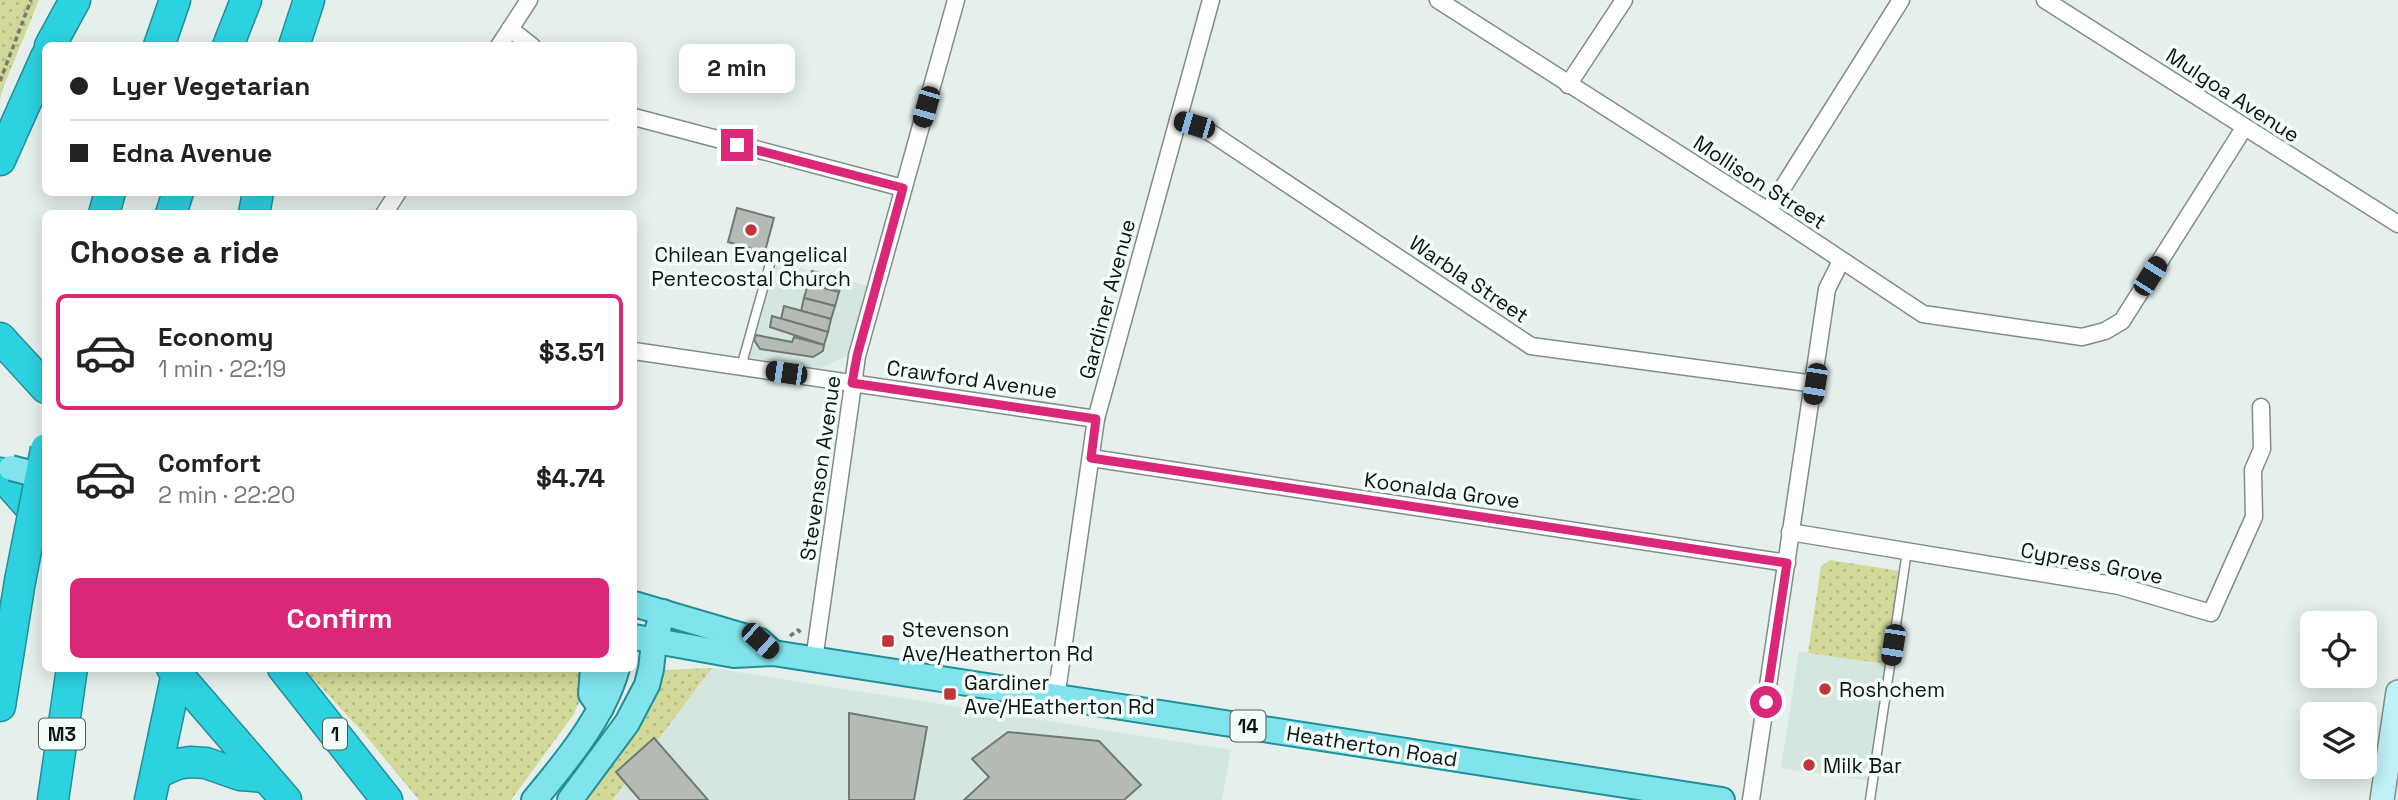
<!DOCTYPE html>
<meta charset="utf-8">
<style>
:root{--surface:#fff;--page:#f2f2f2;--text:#222;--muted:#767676;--line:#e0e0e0;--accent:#db2777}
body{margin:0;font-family:"Space Grotesk",sans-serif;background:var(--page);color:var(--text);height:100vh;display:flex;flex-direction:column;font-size:26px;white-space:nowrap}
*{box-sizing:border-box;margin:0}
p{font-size:23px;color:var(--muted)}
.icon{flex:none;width:38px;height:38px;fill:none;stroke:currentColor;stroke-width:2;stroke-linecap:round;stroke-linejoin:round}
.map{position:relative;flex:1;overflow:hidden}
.side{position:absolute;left:42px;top:210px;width:595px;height:462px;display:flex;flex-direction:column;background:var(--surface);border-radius:10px;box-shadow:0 4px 18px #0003}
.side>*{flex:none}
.banner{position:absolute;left:42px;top:42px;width:595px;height:154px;border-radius:10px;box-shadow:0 4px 18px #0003;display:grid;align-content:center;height:154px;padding:0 28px;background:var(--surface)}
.fabs{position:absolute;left:2300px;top:611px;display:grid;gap:14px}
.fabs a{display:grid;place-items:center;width:77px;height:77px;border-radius:10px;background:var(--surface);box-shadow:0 4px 18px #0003;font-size:35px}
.end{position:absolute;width:32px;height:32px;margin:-16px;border:9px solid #db2777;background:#fff;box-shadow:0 0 0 4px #fff}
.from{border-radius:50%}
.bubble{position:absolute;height:49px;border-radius:10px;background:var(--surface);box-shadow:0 4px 18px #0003;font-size:23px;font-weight:800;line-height:49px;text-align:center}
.car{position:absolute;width:21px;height:42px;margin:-21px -10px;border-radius:9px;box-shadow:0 0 5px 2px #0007;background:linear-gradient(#222 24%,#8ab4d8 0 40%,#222 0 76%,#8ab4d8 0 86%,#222 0)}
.banner b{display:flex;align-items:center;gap:24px;height:66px;font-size:26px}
.banner b+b{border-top:2px solid var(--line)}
.banner i{width:18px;height:18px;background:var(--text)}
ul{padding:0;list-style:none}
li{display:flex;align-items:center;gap:21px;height:116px;margin:0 14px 10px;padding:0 14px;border:4px solid transparent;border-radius:10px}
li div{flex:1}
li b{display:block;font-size:26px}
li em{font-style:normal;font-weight:800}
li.on{border-color:var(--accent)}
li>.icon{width:63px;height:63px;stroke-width:1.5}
h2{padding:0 28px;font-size:32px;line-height:84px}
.action{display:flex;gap:14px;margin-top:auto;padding:14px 28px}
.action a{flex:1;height:80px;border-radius:10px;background:var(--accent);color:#fff;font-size:28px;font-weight:800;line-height:80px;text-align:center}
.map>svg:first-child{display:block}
.built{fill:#d3e7e0}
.green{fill:url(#green-dots)}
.building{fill:#b4bbb4;stroke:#737972;stroke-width:2}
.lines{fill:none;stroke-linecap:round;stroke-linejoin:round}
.lane-casing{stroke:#828d89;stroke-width:11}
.street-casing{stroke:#828d89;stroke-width:19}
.secondary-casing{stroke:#828d89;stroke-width:26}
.primary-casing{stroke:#228f98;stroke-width:28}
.highway-casing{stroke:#228f98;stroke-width:33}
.path{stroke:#737a78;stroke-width:3.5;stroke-dasharray:5 3.5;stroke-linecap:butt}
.lane{stroke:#fff;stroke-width:8}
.street{stroke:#fff;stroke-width:16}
.secondary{stroke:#c0f2f6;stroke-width:23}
.primary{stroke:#81e4ed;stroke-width:24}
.highway{stroke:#2dd2e1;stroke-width:30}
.primary-bridge-casing{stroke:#228f98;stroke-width:28;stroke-linecap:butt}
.highway-bridge-casing{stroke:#228f98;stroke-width:33;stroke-linecap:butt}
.primary-bridge{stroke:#81e4ed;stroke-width:24}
.highway-bridge{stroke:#2dd2e1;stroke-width:30}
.route{stroke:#db2777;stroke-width:9}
.poi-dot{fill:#c2333b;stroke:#f2fefa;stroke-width:2.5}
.labels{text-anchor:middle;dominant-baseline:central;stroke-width:7;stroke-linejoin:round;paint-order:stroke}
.shield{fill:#f2fefa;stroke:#535957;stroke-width:2}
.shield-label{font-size:19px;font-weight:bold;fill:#0f1211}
.street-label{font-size:21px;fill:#0f1211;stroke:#f2fefa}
.poi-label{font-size:21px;fill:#0f1211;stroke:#f2fefa;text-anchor:start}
</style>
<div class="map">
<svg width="2398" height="800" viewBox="0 0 2398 800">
<defs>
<pattern id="green-dots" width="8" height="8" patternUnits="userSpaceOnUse" patternTransform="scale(1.75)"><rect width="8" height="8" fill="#d2d998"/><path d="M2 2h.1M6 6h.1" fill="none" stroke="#b3b982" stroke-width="1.8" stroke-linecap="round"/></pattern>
</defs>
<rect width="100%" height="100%" fill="#e5f0ed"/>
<g class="built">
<polygon points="767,259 868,286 849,355 821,368 740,357"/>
<polygon points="1799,651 1885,664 1869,781 1781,768"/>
<polygon points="712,668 1231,750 1222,800 614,800"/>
</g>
<g class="green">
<polygon points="0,0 39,0 3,88 0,100"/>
<polygon points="1830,560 1900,571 1885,664 1808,653 1821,566"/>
<polygon points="586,668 582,696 574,714 511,800 419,800 360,729 304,669"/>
<polygon points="712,668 613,800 585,800 634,732 665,670"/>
</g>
<g class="building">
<polygon points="737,208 774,218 764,255 749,250 750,248 728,242"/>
<polygon points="812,271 842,279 839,292 808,284"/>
<polygon points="808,284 839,292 835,306 804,298"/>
<polygon points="804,298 835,306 831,319 801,311"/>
<polygon points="784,306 831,319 828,332 781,319"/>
<polygon points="772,316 828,332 824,345 770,327"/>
<polygon points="756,335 792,342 794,337 824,345 823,351 813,357 760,349 754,340"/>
<polygon points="849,713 927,727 914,800 849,800"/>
<polygon points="1008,732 1099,741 1141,785 1124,800 964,800 989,777 972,759"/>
<polygon points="654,738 708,800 640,800 616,772"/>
</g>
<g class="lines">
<g class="lane-casing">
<g id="lane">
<polyline points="741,367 771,260"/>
<polyline points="1870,800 1907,551"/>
</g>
</g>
<g class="street-casing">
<g id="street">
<polyline points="1438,0 1768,211 1923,314 2082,337 2105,331 2122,321 2244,128"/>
<polyline points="2045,0 2398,224"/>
<polyline points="510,29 532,46"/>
<polyline points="499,46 529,0"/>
<polyline points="1568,85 1624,0"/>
<polyline points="634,117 903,188"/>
<polyline points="1178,120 1208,131 1531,346 1815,384"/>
<polyline points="1768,211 1901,0"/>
<polyline points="384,214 398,192"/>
<polyline points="634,351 1096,419"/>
<polyline points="1091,458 1787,563"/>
<polyline points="1790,532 2119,586 2211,613 2254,517 2253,470 2262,449 2261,407"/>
<polyline points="814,660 857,356 956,0"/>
<polyline points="1056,698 1096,419 1211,0"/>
<polyline points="1751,800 1827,289 1841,261"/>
</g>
</g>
<g class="secondary-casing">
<polyline id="secondary" points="2382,800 2398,692"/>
</g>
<g class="primary-casing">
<g id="primary">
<polyline points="634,604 760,641 773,653"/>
<polyline points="634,637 734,655 773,653 1722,800"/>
<polyline points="593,668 591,694 601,708"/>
<path d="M534,800C565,763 604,716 617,668"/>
<polyline points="570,800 627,723 647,685 651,669 654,642 663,612"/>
</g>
</g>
<g class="highway-casing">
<g id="highway">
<polyline points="50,46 75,0"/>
<polyline points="159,46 175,0"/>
<polyline points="228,46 246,0"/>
<polyline points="294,46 309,0"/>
<polyline points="0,160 46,57"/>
<polyline points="104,214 110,192"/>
<polyline points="171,214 178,192"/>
<polyline points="254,214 258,192"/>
<polyline points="0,338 46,388"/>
<polyline points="0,473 46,525"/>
<polyline points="172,668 286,800"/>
<polyline points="283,668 387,800"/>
<polyline points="0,706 20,581"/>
<polyline points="157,773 177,764 190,762 206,763 240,775 265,777"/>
<polyline points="53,800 72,668"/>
<polyline points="150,800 178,668"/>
</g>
</g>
<g class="path">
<polyline points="0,81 31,0"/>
<polyline points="790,636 798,630 803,635"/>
</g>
<use href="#lane" class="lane"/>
<use href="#street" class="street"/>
<use href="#secondary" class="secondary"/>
<use href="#primary" class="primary"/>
<use href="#highway" class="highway"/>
<g class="primary-bridge-casing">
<polyline id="primary-bridge" points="11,468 46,477"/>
</g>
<g class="highway-bridge-casing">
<polyline id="highway-bridge" points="20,581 46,449"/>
</g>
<use href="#primary-bridge" class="primary-bridge"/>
<use href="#highway-bridge" class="highway-bridge"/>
</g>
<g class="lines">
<polyline class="route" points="737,145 903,188 857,356 852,383 1096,419 1091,458 1787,563 1766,702"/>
</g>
<g class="poi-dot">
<circle cx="751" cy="230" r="7"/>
<rect x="881" y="634" width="14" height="14" rx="3.5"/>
<circle cx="1825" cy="689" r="7"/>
<rect x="943" y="687" width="14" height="14" rx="3.5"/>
<circle cx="1809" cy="765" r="7"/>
</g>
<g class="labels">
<g class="shield">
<rect x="1230.5" y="710.5" width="35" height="31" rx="5"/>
<rect x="39" y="718.5" width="46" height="31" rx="5"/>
<rect x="323" y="718.5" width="24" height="31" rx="5"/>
</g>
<g class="shield-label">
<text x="1248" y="726">14</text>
<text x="62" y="734">M3</text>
<text x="335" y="734">1</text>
</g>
<g class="street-label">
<text transform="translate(2233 95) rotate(33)">Mulgoa Avenue</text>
<text transform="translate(1760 182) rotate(33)">Mollison Street</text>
<text transform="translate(1469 279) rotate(34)">Warbla Street</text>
<text transform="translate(1107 299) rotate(-75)">Gardiner Avenue</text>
<text transform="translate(972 379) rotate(8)">Crawford Avenue</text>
<text transform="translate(820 468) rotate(-82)">Stevenson Avenue</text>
<text transform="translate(1442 490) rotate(8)">Koonalda Grove</text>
<text transform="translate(2092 563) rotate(11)">Cypress Grove</text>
<text transform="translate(1372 746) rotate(9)">Heatherton Road</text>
</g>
<g class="poi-label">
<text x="751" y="254" text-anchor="middle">Chilean Evangelical<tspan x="751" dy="24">Pentecostal Church</tspan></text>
<text x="902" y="629">Stevenson<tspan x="902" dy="24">Ave/Heatherton Rd</tspan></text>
<text x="964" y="682">Gardiner<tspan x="964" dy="24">Ave/HEatherton Rd</tspan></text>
<text x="1839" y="689">Roshchem</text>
<text x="1823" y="765">Milk Bar</text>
</g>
</g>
</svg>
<div class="fabs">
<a><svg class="icon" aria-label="locate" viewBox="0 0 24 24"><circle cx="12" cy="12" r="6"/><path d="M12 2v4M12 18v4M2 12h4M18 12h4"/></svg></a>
<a><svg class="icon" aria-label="layers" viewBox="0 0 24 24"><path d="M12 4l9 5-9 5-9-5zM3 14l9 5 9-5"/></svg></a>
</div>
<i class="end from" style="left:1766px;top:702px"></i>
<i class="end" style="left:737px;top:145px"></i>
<div class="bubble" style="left:679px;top:44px;width:116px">2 min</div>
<i class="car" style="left:926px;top:107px;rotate:196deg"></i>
<i class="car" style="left:1194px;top:125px;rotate:286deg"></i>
<i class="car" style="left:2150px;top:276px;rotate:32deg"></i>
<i class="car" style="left:786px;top:373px;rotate:278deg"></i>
<i class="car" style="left:1815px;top:384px;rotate:189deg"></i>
<i class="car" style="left:760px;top:641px;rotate:132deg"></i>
<i class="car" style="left:1893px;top:645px;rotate:189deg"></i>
<div class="banner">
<b><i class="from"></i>Lyer Vegetarian</b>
<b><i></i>Edna Avenue</b>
</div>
<section class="side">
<h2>Choose a ride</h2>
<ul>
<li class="on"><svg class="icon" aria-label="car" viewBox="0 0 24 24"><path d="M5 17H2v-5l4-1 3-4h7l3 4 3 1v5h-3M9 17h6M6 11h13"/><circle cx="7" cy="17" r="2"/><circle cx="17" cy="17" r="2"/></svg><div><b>Economy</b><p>1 min · 22:19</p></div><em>$3.51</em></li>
<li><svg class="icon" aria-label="car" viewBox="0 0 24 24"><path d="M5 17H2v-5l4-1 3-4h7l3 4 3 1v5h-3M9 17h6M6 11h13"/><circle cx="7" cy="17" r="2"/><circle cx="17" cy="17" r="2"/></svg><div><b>Comfort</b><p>2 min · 22:20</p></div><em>$4.74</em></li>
</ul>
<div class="action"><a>Confirm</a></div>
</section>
</div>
